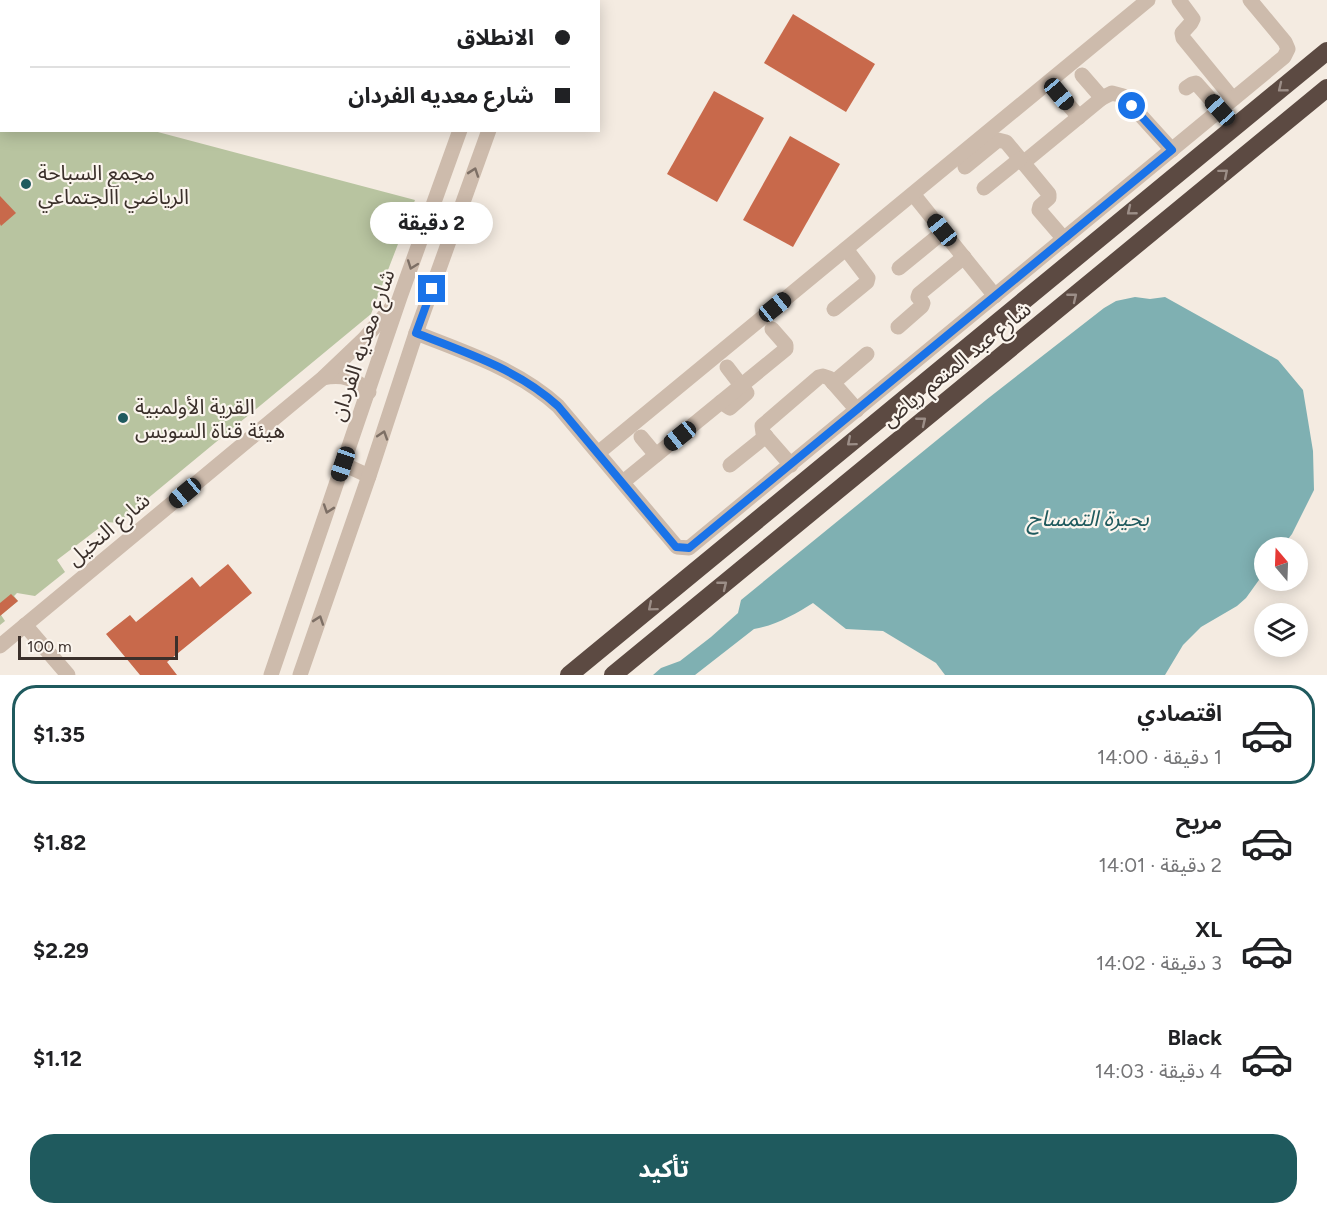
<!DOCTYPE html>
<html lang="ar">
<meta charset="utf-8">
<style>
:root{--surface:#fff;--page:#f6f6f6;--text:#202124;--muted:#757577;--line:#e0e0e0;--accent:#1f5a5e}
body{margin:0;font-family:Figtree,"Noto Sans Arabic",sans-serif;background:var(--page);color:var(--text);direction:rtl;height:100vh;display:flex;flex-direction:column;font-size:22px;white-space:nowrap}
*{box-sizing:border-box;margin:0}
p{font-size:20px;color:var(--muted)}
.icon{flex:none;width:33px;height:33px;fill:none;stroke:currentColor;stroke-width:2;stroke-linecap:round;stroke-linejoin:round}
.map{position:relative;height:675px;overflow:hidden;direction:ltr}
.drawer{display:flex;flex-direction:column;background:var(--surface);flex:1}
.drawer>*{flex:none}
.top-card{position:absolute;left:0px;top:0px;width:600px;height:132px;box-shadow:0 3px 15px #0003;direction:rtl;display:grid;align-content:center;height:132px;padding:0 30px;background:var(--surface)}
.needle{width:39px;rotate:341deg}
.buttons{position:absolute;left:1254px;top:537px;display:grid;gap:12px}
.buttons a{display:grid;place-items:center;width:54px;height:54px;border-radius:50%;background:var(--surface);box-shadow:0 3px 15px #0003;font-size:30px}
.scale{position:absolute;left:18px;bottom:15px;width:160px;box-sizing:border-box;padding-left:6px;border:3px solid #3b302b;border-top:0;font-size:16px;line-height:21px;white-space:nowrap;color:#3b302b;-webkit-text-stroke:4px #fbf5ee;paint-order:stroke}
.end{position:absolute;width:27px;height:27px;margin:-14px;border:8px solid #1a73e8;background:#fff;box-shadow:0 0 0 3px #fff}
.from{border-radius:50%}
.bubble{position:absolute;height:42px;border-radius:21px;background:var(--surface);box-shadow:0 3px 15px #0003;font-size:20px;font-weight:700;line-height:42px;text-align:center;direction:rtl}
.car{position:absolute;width:18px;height:36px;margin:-18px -9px;border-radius:8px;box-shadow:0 0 4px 2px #0007;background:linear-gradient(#222 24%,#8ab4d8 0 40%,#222 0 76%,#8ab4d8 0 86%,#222 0)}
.top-card b{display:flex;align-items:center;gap:21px;height:57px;font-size:22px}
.top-card b+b{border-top:2px solid var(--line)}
.top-card i{width:15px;height:15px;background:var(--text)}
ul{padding:10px 0 0;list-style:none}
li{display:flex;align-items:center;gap:18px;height:99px;margin:0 12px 9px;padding:0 18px;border:3px solid transparent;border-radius:24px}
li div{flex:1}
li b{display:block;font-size:22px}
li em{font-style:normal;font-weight:700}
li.on{border-color:var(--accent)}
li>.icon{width:54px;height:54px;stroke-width:1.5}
.button{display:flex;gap:12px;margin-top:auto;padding:12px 30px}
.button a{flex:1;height:69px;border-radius:24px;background:var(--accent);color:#fff;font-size:24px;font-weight:700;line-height:69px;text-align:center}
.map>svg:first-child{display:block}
.green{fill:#b8c4a0}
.sand{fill:#efdcb8}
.water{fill:#7fb0b2}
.building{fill:#c8694b}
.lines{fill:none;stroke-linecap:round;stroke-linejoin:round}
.minor{stroke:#cdbbac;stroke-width:15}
.highway{stroke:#5c4a42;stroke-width:18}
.oneway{stroke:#9c8e87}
.oneway2{stroke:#7d6f65}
.route{stroke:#1a73e8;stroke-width:8}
.poi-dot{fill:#1f5a5e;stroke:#fbf5ee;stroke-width:2}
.labels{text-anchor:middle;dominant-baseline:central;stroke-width:4.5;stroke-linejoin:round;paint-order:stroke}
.poi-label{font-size:21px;fill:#3b302b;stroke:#fbf5ee;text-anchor:start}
.street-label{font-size:21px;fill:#3b302b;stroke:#fbf5ee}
.water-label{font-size:22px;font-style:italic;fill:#1f5a5e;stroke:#fbf5ee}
</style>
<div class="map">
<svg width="1327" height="675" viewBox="0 0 1327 675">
<rect width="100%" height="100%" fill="#f4ebe1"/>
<polygon class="green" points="0,87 2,130 154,131 415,200 371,314 118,523 107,522 57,560 65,572 35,596 17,593 14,596 18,601 1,615 5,621 0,625"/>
<polygon class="sand" points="0,0 473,0 2,2 1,69"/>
<path class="water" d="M1135,297L1150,299L1165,297L1278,360L1303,390L1313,451L1314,490L1292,534L1282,547L1264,548V573L1246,598L1237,606L1201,627L1183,645L1165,675H945L936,663L883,631L846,629L813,603C796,614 774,626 754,629L695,675H653L661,668L680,661L711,637L738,613L741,600L986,400L1104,308L1116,301Z"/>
<g class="building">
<polygon points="793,14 875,64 846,112 764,63"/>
<polygon points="714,91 764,118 717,202 667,174"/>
<polygon points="790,136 840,164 793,247 743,220"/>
<polygon points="0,196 16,213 1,226 0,224"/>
<polygon points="228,564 252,593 167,662 177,675 140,675 106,634 130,615 136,622 192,577 200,587"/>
<polygon points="11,594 18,601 0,616 0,603"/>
</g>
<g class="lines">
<g class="minor">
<polyline points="1179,0 1193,19 1191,23 1182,33 1183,38 1233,99"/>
<polyline points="504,2 505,0"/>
<polyline points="534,2 534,0"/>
<polyline points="1082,75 1102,98"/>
<polyline points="1186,88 1192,84 1196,83 1220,110"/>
<polyline points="1059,94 1079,117"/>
<polyline points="1023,163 1102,98 1112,93 1123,96 1172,150"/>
<polyline points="965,167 998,140 1006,142 1049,194 1049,198 1040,206 1039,210 1064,239"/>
<polyline points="984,188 1020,159"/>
<polyline points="913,194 995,296"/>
<polyline points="899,268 943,232"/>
<polyline points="834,309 867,282 868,278 846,249"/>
<polyline points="898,327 922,306 923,303 918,297 919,294 964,257"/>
<path d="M416,333C465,352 519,370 558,406L677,547L689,548L1284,57L1288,49L1285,42L1250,0"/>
<path d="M323,378C342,374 355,378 369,392"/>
<polyline points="833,383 867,354"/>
<polyline points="721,402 730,408 747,393 727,367"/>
<polyline points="641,437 656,455"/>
<polyline points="598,453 1148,0"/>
<polyline points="343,464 369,476"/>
<polyline points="730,465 766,436"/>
<polyline points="791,465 763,433 762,426 819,377 823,376 829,378 857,410"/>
<polyline points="623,482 786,349 786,345 772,329"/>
<polyline points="25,625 68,675"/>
<polyline points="0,646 323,378 364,339 394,305"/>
<polyline points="271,675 400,297 460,130"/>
<polyline points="300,675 369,476 416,333 489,130"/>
</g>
<g class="highway">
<polyline points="569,675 1327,51"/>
<polyline points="613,675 1327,88"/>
</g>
</g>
<defs><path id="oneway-chevron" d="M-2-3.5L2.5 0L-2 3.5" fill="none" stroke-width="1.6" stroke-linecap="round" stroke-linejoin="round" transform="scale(1.5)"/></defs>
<g class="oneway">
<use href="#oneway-chevron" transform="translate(1282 88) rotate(141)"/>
<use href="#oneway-chevron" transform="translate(1224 173) rotate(-40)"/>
<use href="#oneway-chevron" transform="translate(1131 211) rotate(141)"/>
<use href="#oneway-chevron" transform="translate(1073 297) rotate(-39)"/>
<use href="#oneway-chevron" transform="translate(922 421) rotate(-39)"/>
<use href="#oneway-chevron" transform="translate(851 442) rotate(140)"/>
<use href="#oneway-chevron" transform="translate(723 585) rotate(-39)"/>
<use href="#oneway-chevron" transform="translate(652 607) rotate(140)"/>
</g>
<g class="oneway2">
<use href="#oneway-chevron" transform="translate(474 172) rotate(-71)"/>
<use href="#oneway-chevron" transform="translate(412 265) rotate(110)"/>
<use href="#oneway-chevron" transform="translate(383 435) rotate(-72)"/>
<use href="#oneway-chevron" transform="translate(328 509) rotate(109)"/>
<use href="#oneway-chevron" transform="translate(319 620) rotate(-71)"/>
</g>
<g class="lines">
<path class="route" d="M432,289L416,333C465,352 519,370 558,406L676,547L689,548L1172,150L1132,106"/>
</g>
<g class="poi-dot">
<circle cx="26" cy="184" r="6"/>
<circle cx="123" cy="418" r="6"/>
</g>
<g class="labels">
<g class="poi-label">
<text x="38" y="172">مجمع السباحة<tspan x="38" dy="24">الرياضي االجتماعي</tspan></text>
<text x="135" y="406">القرية الأولمبية<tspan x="135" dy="24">هيئة قناة السويس</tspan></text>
</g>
<g class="street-label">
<text transform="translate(362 345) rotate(-71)">شارع معديه الفردان</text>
<text transform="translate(956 364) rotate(-39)">شارع عبد المنعم رياض</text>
<text transform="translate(108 529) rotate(-40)">شارع النخيل</text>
</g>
<g class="water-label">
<text x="1088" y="518">بحيرة التمساح</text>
</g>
</g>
</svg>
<div class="buttons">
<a><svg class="needle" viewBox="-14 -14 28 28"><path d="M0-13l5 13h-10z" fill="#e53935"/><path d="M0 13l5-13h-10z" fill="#757577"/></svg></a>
<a><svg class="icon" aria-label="layers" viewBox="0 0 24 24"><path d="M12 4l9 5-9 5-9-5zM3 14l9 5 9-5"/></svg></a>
</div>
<div class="scale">100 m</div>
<i class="end from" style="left:1132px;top:106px"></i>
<i class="end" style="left:432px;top:289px"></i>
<div class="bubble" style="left:370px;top:202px;width:123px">2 دقيقة</div>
<i class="car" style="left:1059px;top:94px;rotate:140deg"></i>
<i class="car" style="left:1220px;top:110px;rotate:318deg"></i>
<i class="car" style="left:942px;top:230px;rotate:321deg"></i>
<i class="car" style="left:775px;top:307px;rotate:51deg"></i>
<i class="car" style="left:680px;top:436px;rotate:231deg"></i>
<i class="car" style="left:343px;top:464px;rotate:199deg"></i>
<i class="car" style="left:185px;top:493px;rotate:230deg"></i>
<div class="top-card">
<b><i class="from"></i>الانطلاق</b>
<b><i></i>شارع معديه الفردان</b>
</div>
</div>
<section class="drawer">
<ul>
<li class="on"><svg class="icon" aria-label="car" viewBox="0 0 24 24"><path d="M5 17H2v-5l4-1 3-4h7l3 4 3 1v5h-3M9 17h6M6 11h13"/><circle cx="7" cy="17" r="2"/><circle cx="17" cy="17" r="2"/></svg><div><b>اقتصادي</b><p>1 دقيقة · 14:00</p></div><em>$1.35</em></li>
<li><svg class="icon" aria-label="car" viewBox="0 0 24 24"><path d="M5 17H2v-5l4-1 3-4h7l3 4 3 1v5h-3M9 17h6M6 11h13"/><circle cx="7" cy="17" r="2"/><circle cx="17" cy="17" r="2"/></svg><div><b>مريح</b><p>2 دقيقة · 14:01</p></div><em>$1.82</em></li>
<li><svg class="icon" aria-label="car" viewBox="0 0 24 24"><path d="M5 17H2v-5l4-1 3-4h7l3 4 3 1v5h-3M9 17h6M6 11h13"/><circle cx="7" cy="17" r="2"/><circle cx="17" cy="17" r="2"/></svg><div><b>XL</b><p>3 دقيقة · 14:02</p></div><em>$2.29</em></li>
<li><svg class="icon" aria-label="car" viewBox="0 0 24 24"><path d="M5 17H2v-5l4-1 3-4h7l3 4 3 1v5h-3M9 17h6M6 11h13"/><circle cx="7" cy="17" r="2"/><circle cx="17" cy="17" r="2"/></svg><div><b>Black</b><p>4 دقيقة · 14:03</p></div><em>$1.12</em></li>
</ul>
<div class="button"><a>تأكيد</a></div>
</section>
